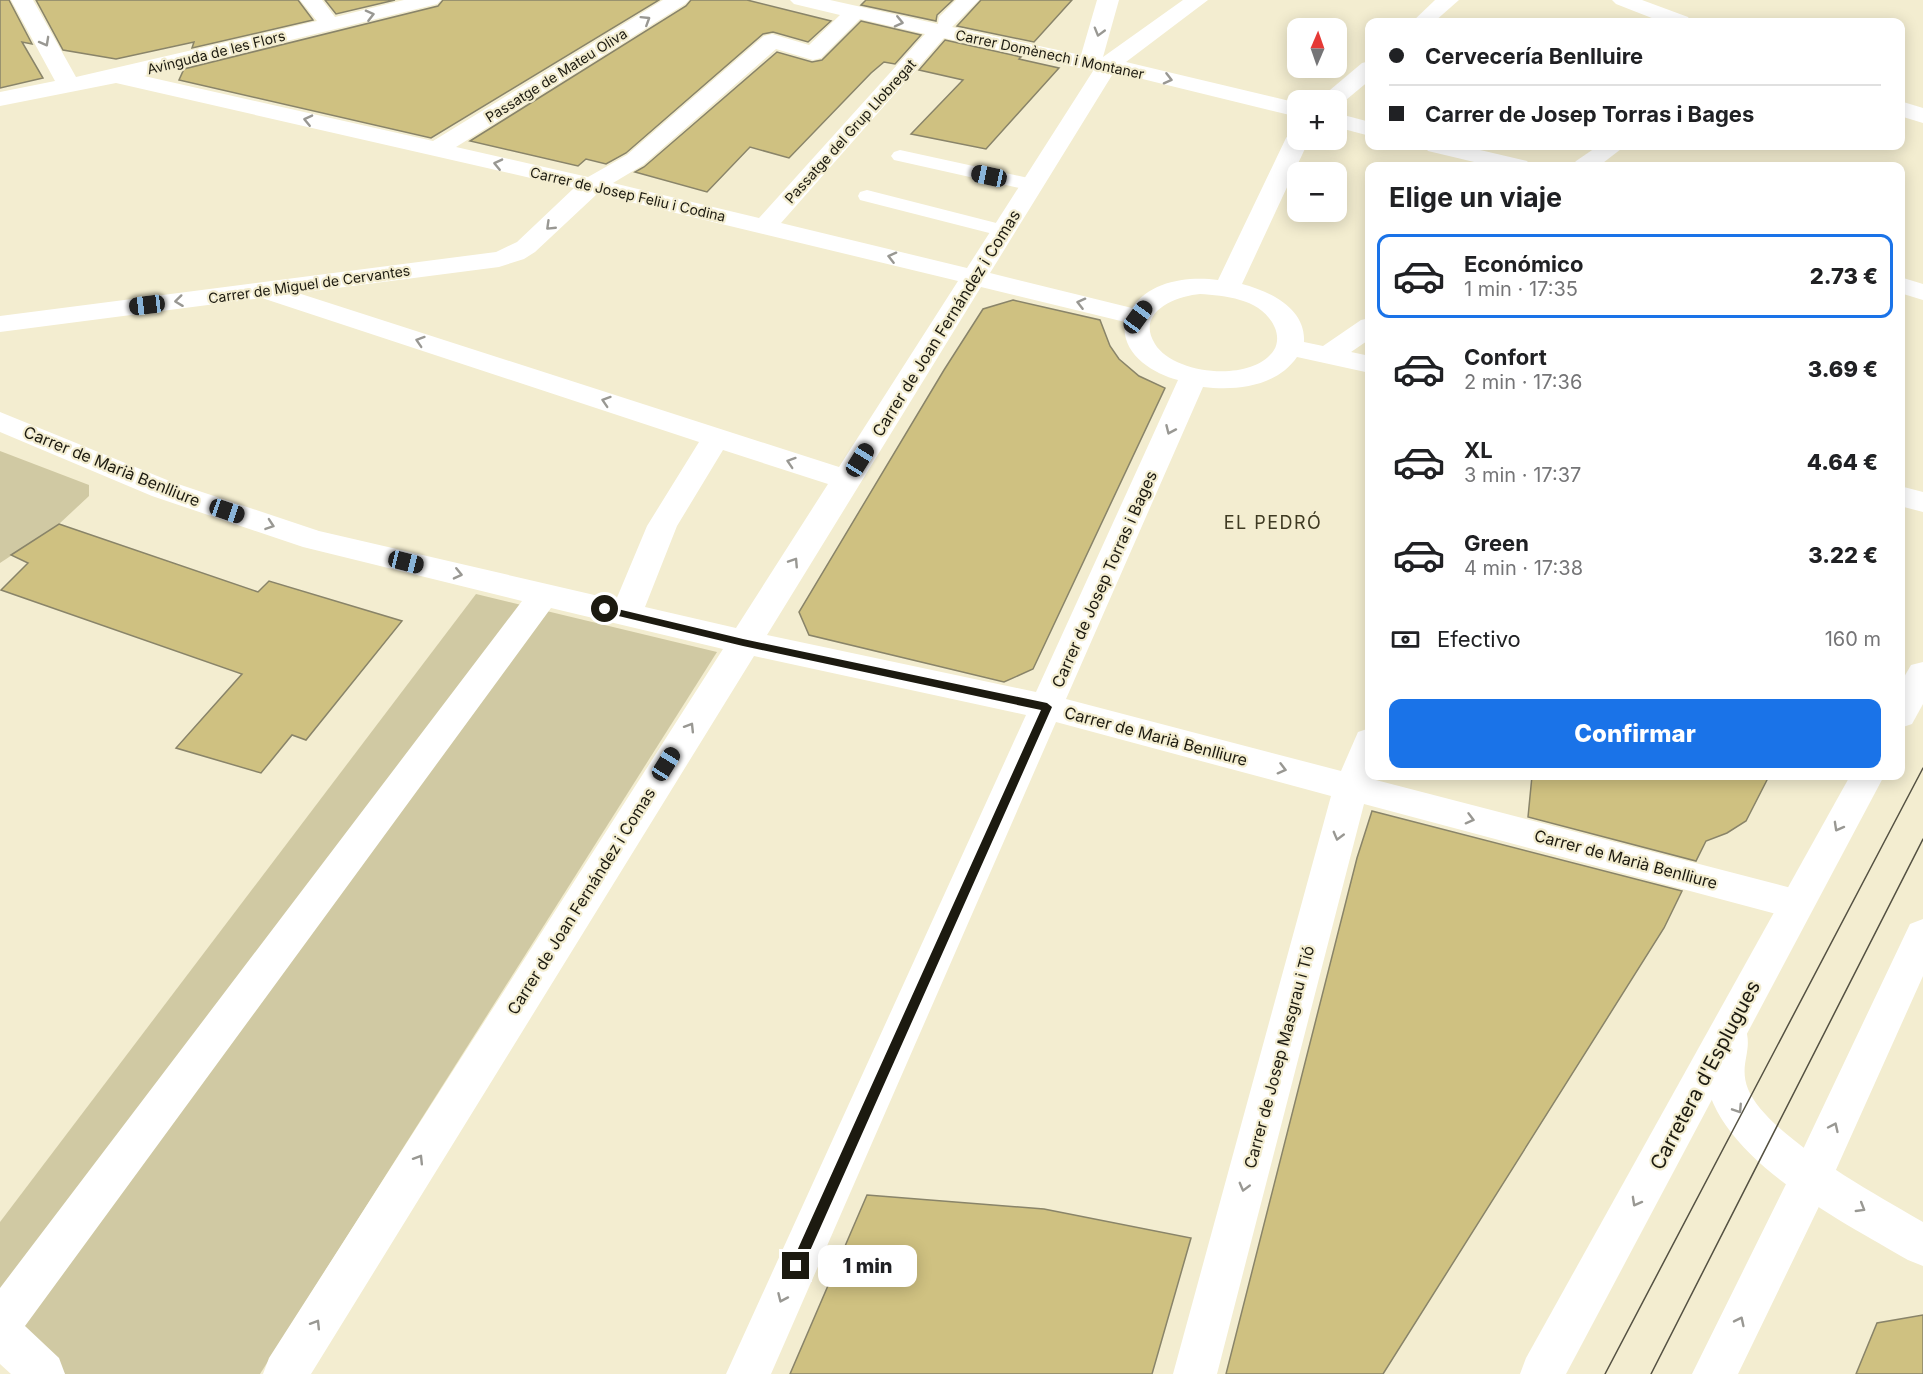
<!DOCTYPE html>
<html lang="es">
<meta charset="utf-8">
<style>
:root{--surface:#fff;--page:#f2f2f2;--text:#202124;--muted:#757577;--line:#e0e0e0;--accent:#1a73e8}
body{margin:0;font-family:Inter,sans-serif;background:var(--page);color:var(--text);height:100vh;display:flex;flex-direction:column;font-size:22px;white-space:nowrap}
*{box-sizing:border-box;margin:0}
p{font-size:20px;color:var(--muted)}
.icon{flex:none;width:33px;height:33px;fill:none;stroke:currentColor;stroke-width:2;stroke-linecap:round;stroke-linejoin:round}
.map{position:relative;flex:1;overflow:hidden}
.side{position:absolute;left:1365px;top:162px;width:540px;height:618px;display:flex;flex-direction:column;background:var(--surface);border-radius:12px;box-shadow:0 3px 15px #0003}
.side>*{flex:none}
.top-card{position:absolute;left:1365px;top:18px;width:540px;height:132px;border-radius:12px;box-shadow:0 3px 15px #0003;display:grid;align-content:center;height:132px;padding:0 24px;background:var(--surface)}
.needle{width:39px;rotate:2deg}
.fabs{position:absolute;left:1287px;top:18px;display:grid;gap:12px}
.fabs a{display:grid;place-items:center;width:60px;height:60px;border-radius:12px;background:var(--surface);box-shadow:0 3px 15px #0003;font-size:30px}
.end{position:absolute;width:27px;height:27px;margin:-14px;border:8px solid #1c1a10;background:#fff;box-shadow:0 0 0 3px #fff}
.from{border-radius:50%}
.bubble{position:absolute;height:42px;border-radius:12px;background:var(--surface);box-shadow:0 3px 15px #0003;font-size:20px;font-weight:800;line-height:42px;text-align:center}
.car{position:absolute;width:18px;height:36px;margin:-18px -9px;border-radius:8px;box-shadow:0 0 4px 2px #0007;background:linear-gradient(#222 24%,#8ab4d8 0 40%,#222 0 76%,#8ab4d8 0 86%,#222 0)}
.top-card b{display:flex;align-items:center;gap:21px;height:57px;font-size:22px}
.top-card b+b{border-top:2px solid var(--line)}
.top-card i{width:15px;height:15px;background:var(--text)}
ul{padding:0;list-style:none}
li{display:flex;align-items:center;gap:18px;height:84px;margin:0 12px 9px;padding:0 12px;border:3px solid transparent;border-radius:12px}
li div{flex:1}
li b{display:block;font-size:22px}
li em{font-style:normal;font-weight:800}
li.active{border-color:var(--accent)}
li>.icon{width:54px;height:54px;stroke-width:1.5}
h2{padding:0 24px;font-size:27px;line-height:72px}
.pay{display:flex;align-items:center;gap:15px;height:66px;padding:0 24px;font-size:22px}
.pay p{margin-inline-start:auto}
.primary-button{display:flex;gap:12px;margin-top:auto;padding:12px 24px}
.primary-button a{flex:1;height:69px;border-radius:12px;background:var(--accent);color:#fff;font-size:24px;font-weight:800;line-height:69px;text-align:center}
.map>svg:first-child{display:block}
.green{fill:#d0c9a3}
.building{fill:#cfc181;stroke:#898469;stroke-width:1.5}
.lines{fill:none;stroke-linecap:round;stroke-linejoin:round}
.lane{fill:#fff;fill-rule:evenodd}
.street{fill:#fff;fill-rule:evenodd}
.secondary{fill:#fff;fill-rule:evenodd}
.tram{stroke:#545142;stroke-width:1.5}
.oneway{stroke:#999893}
.route{fill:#1c1a10}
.labels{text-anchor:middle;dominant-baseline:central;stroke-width:4.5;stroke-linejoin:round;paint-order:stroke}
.far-street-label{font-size:14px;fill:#1c1a10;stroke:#f3edd0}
.street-label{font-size:16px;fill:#1c1a10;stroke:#f3edd0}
.neighbourhood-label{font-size:18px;letter-spacing:1.5px;fill:#3f3a22;stroke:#f3edd0}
.near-street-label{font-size:20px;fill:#1c1a10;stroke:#f3edd0}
</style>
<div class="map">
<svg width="1923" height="1374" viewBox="0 0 1923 1374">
<rect width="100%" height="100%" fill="#f3edd0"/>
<g class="green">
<polygon points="0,451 89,485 89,496 59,524 0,563"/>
<polygon points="476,594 717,652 260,1374 65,1374 0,1324 0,1222"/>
</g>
<g class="building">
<polygon points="0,0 9,0 32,44 22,42 43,78 0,88"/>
<polygon points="36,0 298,0 313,20 192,48 194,42 116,59 63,50"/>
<polygon points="325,0 395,0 336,14"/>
<polygon points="443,0 659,0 431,138 179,80 184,69 438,6"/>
<polygon points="691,0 747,0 831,21 808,42 773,32 763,34 626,153 606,164 586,159 578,166 470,141 686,6"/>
<polygon points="866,0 953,0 937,15 936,21 861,5"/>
<polygon points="981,0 1072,0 1034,42 957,26"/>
<polygon points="861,21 921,35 895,64 884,62 871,73 789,158 750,147 707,192 635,172 644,167 777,52 812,62 822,60"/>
<polygon points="945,40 1021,57 1019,59 1059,68 986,149 911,134 963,80 919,70"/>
<polygon points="1013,300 1100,320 1110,346 1119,359 1139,376 1165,388 1033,669 1004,682 809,635 799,612 944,370 983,309"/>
<polygon points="59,524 258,592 269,581 402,621 306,740 292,735 261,773 176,748 242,674 1,590 28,563 11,555"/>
<polygon points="1532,776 1769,776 1746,821 1727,833 1706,841 1696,861 1528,817"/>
<polygon points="1372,811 1682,891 1664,928 1383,1374 1226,1374 1357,858"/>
<polygon points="867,1195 1044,1209 1191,1238 1152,1374 790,1374"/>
<polygon points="1923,1315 1923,1374 1856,1374 1877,1323"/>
</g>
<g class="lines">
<g class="lane">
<polygon points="900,150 1033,179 1040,181 1042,185 1040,189 1033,191 894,160 891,156 894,152"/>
<polygon points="867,190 1012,227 1015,231 1012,235 1005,237 860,200 858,196 860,192"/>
</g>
<g class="street">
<path d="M11,0H33L76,77L317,21L300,0H322L335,17L404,0H441L437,4L144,76L433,141L663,0H689L685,4L456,147L588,177L627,155L764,36L772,34L809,45L840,15L794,4L790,0H830L938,24L939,17L956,0H979L952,27L1081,55L1097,0H1119L1103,57L1183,0H1208L1126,62L1298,103V117L1114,72L990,273L1132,308C1150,281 1188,276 1218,280L1286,138L1290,133L1298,131V140H1309L1242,284C1269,291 1306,308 1304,342L1323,346L1361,320L1370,318V339L1351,352L1370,356V373L1297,357C1276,387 1236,391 1203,387L1066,699L1341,771L1358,732L1370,728V776H1373L1372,779L1795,889L1808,893L1813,904L1808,915L1795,919L1364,804L1217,1374H1173L1331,796L1056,722L771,1374H726L1026,715L754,656L311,1374H263L269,1358L723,649L551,608L25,1326L59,1358L65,1374H11L0,1364V1288L522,601L303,547L152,496L0,432V412L172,482L319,531L616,600L647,526L699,442L262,298L0,332V316L496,252L517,242L574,188L116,83L0,106V92L55,81ZM860,19L925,34L759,218L613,183L643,165L776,49L813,60L821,58ZM944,38L1093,71L967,268L781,223ZM597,194L958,281L839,467L298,293L499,267L524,259L535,252ZM981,287L1125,322C1120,353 1152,373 1178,380L1036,692L767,635ZM1200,294C1227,296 1263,299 1275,328C1278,335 1278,344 1274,350C1253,383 1174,375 1155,344C1135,312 1176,296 1200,294ZM723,450L828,484L736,628L645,607L677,526Z"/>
<polygon points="1435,0 1459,0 1434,22 1412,22"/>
<polygon points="1612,0 1642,0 1688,17 1691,22 1662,22 1616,4"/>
<polygon points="1370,61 1370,80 1340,105 1336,106 1336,100 1321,100 1324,95 1362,63"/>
<polygon points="1900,101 1923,108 1923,123 1900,116"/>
<polygon points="1336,113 1370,122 1370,136 1336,127"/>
<polygon points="1424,146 1463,146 1527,161 1531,166 1491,166 1428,151"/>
<polygon points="1598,146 1625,146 1599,166 1572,166 1576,161"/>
<polygon points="1900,277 1923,284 1923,300 1900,293"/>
<polygon points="1900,486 1923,492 1923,512 1900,506"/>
<path d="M1728,1017L1742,1022C1744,1025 1747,1030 1747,1034C1751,1054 1739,1066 1748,1089C1767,1136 1879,1196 1923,1222V1266L1908,1260C1832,1215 1662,1133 1714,1022Z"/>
</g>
<g class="secondary">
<polygon points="1923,662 1923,704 1912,724 1900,728 1900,684 1911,665"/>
<polygon points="1850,776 1884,776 1566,1374 1520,1374 1526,1358"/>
<polygon points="1923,919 1923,976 1826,1192 1738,1374 1692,1374 1796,1164 1910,924"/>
</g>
<g class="tram">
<polyline points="1605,1374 1923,768"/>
<polyline points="1651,1374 1923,839"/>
</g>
</g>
<defs><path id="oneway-chevron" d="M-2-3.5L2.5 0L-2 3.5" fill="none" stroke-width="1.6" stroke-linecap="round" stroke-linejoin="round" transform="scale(1.5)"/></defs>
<g class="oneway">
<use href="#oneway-chevron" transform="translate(370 15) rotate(-14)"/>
<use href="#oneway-chevron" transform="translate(646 20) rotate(-32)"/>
<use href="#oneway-chevron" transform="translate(899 22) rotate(13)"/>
<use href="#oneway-chevron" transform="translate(1099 32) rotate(106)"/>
<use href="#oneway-chevron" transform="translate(45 42) rotate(61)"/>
<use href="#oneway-chevron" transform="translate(1168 79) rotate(14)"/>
<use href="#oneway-chevron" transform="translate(308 120) rotate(-167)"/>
<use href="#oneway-chevron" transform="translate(498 164) rotate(-167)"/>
<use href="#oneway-chevron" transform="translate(550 226) rotate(136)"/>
<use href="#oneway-chevron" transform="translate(892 257) rotate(-166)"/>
<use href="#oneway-chevron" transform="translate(179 301) rotate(173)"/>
<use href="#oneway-chevron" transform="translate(1081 303) rotate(-166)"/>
<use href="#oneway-chevron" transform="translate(420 341) rotate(-162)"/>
<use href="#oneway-chevron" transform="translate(606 401) rotate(-162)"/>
<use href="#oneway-chevron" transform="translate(1170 430) rotate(114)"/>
<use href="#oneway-chevron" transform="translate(791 462) rotate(-162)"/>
<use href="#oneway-chevron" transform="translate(270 525) rotate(19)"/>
<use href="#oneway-chevron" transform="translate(794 562) rotate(-57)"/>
<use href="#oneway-chevron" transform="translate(458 574) rotate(13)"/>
<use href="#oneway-chevron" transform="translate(690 727) rotate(-58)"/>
<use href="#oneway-chevron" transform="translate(1282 769) rotate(15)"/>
<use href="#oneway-chevron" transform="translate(1470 819) rotate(15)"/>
<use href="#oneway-chevron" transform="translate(1838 827) rotate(119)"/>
<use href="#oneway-chevron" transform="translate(1338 836) rotate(105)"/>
<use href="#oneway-chevron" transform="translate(1738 1109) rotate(57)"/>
<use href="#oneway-chevron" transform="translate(1834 1127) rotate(-65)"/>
<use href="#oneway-chevron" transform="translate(419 1159) rotate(-58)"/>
<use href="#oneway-chevron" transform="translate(1244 1187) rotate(105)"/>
<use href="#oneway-chevron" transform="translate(1636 1202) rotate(119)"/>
<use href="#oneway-chevron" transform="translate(1861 1208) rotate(31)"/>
<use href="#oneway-chevron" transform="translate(782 1298) rotate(114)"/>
<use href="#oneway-chevron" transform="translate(1740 1321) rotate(-64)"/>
<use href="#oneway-chevron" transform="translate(316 1324) rotate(-58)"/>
</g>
<polygon class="route" points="605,606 743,639 1047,703 1052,707 801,1271 796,1273 792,1271 790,1266 792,1262 1041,710 743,646 602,612 600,609"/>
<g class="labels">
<g class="far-street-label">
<text transform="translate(216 52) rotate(-14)">Avinguda de les Flors</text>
<text transform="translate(1050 54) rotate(12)">Carrer Domènech i Montaner</text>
<text transform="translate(556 75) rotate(-32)">Passatge de Mateu Oliva</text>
<text transform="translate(850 131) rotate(-48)">Passatge del Grup Llobregat</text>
<text transform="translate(628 194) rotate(13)">Carrer de Josep Feliu i Codina</text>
<text transform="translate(309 284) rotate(-8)">Carrer de Miguel de Cervantes</text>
</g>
<g class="street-label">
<text transform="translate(946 323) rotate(-58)">Carrer de Joan Fernández i Comas</text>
<text transform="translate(112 466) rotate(22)">Carrer de Marià Benlliure</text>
<text transform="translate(1104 579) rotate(-66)">Carrer de Josep Torras i Bages</text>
<text transform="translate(1156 736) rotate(15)">Carrer de Marià Benlliure</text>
<text transform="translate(1626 859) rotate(15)">Carrer de Marià Benlliure</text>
<text transform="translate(581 901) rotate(-58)">Carrer de Joan Fernández i Comas</text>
<text transform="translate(1279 1057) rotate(-75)">Carrer de Josep Masgrau i Tió</text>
</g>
<g class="neighbourhood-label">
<text x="1273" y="522">EL PEDRÓ</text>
</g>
<g class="near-street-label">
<text transform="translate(1705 1075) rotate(-62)">Carretera d'Esplugues</text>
</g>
</g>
</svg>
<div class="fabs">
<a><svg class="needle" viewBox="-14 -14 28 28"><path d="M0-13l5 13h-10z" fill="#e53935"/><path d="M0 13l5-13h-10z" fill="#757577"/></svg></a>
<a>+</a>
<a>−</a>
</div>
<i class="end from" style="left:605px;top:609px"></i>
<i class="end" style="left:796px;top:1266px"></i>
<div class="bubble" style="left:818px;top:1245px;width:99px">1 min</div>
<i class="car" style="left:989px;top:176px;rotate:282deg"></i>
<i class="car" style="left:147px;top:305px;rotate:263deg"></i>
<i class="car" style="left:1138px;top:317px;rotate:36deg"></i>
<i class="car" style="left:860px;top:460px;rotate:32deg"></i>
<i class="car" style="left:227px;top:511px;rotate:109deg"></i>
<i class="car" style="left:406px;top:562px;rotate:104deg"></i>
<i class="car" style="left:666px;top:764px;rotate:32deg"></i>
<div class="top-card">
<b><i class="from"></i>Cervecería Benlluire</b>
<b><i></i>Carrer de Josep Torras i Bages</b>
</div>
<section class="side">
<h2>Elige un viaje</h2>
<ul>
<li class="active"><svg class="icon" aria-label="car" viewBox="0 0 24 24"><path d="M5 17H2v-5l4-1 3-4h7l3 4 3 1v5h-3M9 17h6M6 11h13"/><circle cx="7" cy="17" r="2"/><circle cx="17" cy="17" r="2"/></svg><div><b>Económico</b><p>1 min · 17:35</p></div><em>2.73 €</em></li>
<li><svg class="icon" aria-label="car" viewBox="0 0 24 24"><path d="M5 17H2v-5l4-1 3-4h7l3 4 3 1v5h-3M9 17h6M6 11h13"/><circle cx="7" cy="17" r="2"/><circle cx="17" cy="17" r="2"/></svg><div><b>Confort</b><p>2 min · 17:36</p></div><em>3.69 €</em></li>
<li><svg class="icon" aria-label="car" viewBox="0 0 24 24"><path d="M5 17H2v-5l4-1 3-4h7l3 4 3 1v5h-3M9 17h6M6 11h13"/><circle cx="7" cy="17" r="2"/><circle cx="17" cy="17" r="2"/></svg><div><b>XL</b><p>3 min · 17:37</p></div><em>4.64 €</em></li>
<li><svg class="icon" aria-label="car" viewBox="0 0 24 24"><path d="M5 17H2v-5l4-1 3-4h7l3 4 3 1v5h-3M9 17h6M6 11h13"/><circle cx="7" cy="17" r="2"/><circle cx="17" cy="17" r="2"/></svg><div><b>Green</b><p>4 min · 17:38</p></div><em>3.22 €</em></li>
</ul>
<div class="pay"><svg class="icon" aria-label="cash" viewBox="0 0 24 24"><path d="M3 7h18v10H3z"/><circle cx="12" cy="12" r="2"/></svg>Efectivo<p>160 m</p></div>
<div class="primary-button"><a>Confirmar</a></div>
</section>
</div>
